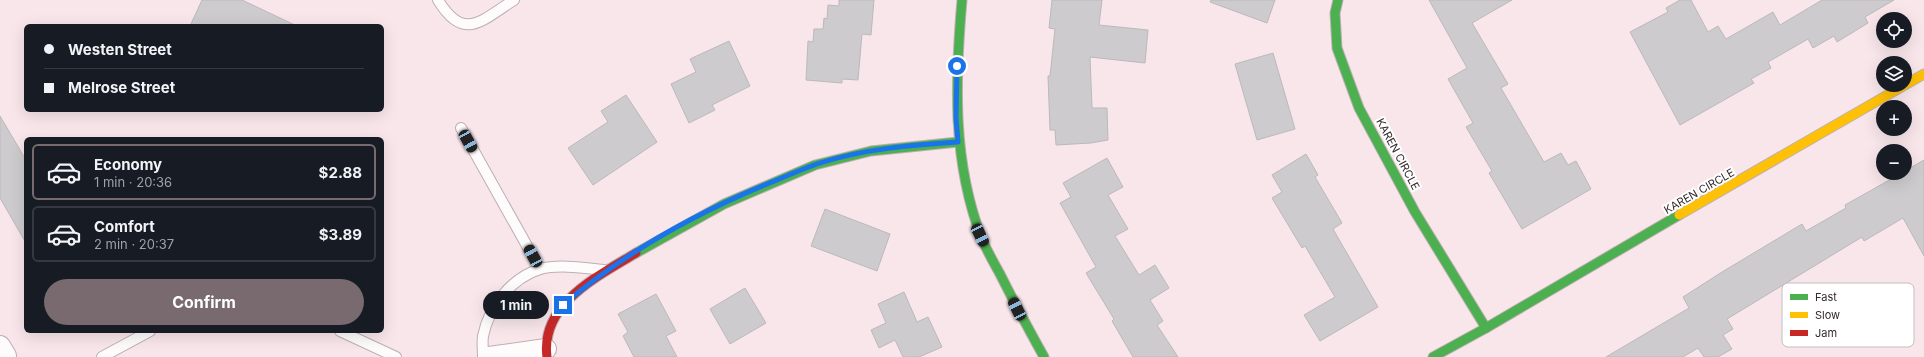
<!DOCTYPE html>
<meta charset="utf-8">
<style>
:root{--surface:#171b24;--page:#242831;--text:#f1f3f6;--muted:#9ea1a6;--line:#363941;--accent:#786a6e}
body{margin:0;font-family:Inter,sans-serif;background:var(--page);color:var(--text);height:100vh;display:flex;flex-direction:column;font-size:15px;white-space:nowrap}
*{box-sizing:border-box;margin:0}
p{font-size:13px;color:var(--muted)}
.icon{flex:none;width:22px;height:22px;fill:none;stroke:currentColor;stroke-width:2;stroke-linecap:round;stroke-linejoin:round}
.map{position:relative;flex:1;overflow:hidden}
.drawer{position:absolute;left:24px;top:137px;width:360px;height:196px;display:flex;flex-direction:column;background:var(--surface);border-radius:6px;box-shadow:0 4px 16px #0002}
.drawer>*{flex:none}
.hud{position:absolute;left:24px;top:24px;width:360px;height:88px;border-radius:6px;box-shadow:0 4px 16px #0002;display:grid;align-content:center;height:88px;padding:0 20px;background:var(--surface)}
.tools{position:absolute;left:1876px;top:12px;display:grid;gap:8px}
.tools a{display:grid;place-items:center;width:36px;height:36px;border-radius:50%;background:var(--surface);box-shadow:0 4px 16px #0002;font-size:20px}
.end{position:absolute;width:18px;height:18px;margin:-9px;border:5px solid #1a73e8;background:#fff;box-shadow:0 0 0 2px #fff}
.from{border-radius:50%}
.bubble{position:absolute;height:28px;border-radius:14px;background:var(--surface);box-shadow:0 4px 16px #0002;font-size:13px;font-weight:700;line-height:28px;text-align:center}
.car{position:absolute;width:12px;height:24px;margin:-12px -6px;border-radius:5px;box-shadow:0 0 3px 1px #0007;background:linear-gradient(#222 24%,#8ab4d8 0 40%,#222 0 76%,#8ab4d8 0 86%,#222 0)}
.hud b{display:flex;align-items:center;gap:14px;height:38px;font-size:15px}
.hud b+b{border-top:1px solid var(--line)}
.hud i{width:10px;height:10px;background:var(--text)}
ul{padding:7px 0 0;list-style:none}
li{display:flex;align-items:center;gap:12px;height:56px;margin:0 8px 6px;padding:0 12px;border:2px solid var(--line);border-radius:6px}
li div{flex:1}
li b{display:block;font-size:15px}
li em{font-style:normal;font-weight:700}
li.selected{border-color:var(--accent)}
li>.icon{width:36px;height:36px;stroke-width:1.5}
.primary-button{display:flex;gap:8px;margin-top:auto;padding:8px 20px}
.primary-button a{flex:1;height:46px;border-radius:24px;background:var(--accent);color:#fff;font-size:16px;font-weight:700;line-height:46px;text-align:center}
.map>svg:first-child{display:block}
.building{fill:#cdcbcd;stroke:#bbb9bb}
.lines{fill:none;stroke-linecap:round;stroke-linejoin:round}
.lane-casing{stroke:#bdafb2;stroke-width:12}
.street-casing{stroke:#bdafb2;stroke-width:22}
.fast-casing{stroke:#bdafb2;stroke-width:11}
.slow-casing{stroke:#bdafb2;stroke-width:11}
.jam-casing{stroke:#bdafb2;stroke-width:11}
.lane{stroke:#fefbfc;stroke-width:10}
.street{stroke:#fefbfc;stroke-width:20}
.fast{stroke:#4caf50;stroke-width:9}
.slow{stroke:#ffc107;stroke-width:9}
.jam{stroke:#c62828;stroke-width:9}
.route{stroke:#1a73e8;stroke-width:5}
.labels{text-anchor:middle;dominant-baseline:central;stroke-width:4;stroke-linejoin:round;paint-order:stroke}
.street-label{font-size:11px;fill:#33282b;stroke:#fff}
.key{fill:#fff;stroke:#c2bebf;stroke-width:1}
.key-label{font-size:11px;fill:#33282b}
</style>
<div class="map">
<svg width="1924" height="357" viewBox="0 0 1924 357">
<rect width="100%" height="100%" fill="#f8e6ea"/>
<g class="building">
<polygon points="202,0 242,0 297,26 190,26"/>
<polygon points="839,0 874,0 871,35 862,34 858,80 842,79 842,83 806,80 808,41 813,42 814,29 823,29 824,18 827,19 828,5 839,6"/>
<polygon points="1052,0 1102,0 1099,25 1148,30 1145,63 1090,57 1092,108 1107,108 1108,140 1091,143 1056,145 1055,130 1050,130 1048,76 1050,76 1055,29 1049,28"/>
<polygon points="1211,0 1275,0 1267,23 1210,2"/>
<polygon points="1429,0 1512,0 1472,23 1508,84 1501,88 1544,162 1561,153 1568,165 1576,161 1591,189 1522,229 1489,173 1492,171 1466,127 1473,123 1448,79 1467,68"/>
<polygon points="1680,0 1691,0 1708,32 1718,26 1726,39 1773,12 1780,25 1822,0 1894,0 1865,17 1868,23 1837,42 1834,36 1813,48 1808,39 1768,62 1771,68 1751,79 1754,83 1680,125 1630,32 1668,12 1666,8"/>
<polygon points="729,41 750,86 712,105 715,110 689,123 671,84 696,72 690,59"/>
<polygon points="1273,53 1295,129 1257,140 1235,64"/>
<polygon points="626,95 657,142 593,185 568,148 608,122 601,111"/>
<polygon points="0,116 26,160 26,243 0,198"/>
<polygon points="1306,154 1318,175 1315,177 1342,223 1333,229 1378,307 1320,341 1304,315 1335,297 1305,246 1302,248 1272,198 1282,192 1272,175"/>
<polygon points="1107,158 1123,187 1108,195 1128,229 1115,236 1139,275 1155,265 1169,288 1150,300 1163,321 1157,325 1178,357 1133,357 1112,321 1114,319 1086,273 1096,267 1060,203 1071,197 1063,183"/>
<polygon points="1924,160 1924,256 1903,218 1864,241 1862,237 1727,319 1733,329 1723,335 1732,349 1718,357 1704,357 1698,348 1683,357 1606,357 1689,308 1683,297 1722,272 1802,224 1806,231 1846,208 1845,205 1900,174 1905,173 1905,171"/>
<polygon points="825,209 890,234 877,271 811,246"/>
<polygon points="745,288 766,323 730,344 710,309"/>
<polygon points="904,292 917,322 928,317 942,347 919,357 903,357 895,340 879,348 871,330 886,323 878,304"/>
<polygon points="656,294 676,331 666,336 677,357 634,357 623,336 628,332 618,314"/>
</g>
<g class="lines">
<g class="lane-casing">
<g id="lane">
<path d="M438,0C464,43 482,20 514,0"/>
<polyline points="461,128 540,269"/>
<polyline points="340,331 396,357"/>
<polyline points="102,357 150,331"/>
<path d="M483,357C483,350 482,342 483,336C489,307 511,278 540,269C559,264 585,268 604,270"/>
</g>
</g>
<g class="street-casing">
<g id="street">
<polyline points="0,346 6,356"/>
<polyline points="489,357 546,349"/>
</g>
</g>
<g class="fast-casing">
<g id="fast">
<path d="M962,0C955,81 952,162 982,239C987,251 994,263 1000,274C1014,302 1029,330 1044,357"/>
<polyline points="1338,0 1335,13 1337,48 1359,108 1415,212 1486,328"/>
<polyline points="636,253 724,204 815,165 871,151 958,142"/>
<polyline points="1433,357 1486,328 1679,215"/>
</g>
</g>
<g class="slow-casing">
<polyline id="slow" points="1679,215 1924,74"/>
</g>
<g class="jam-casing">
<path id="jam" d="M547,357C540,304 598,276 636,253"/>
</g>
<use href="#lane" class="lane"/>
<use href="#street" class="street"/>
<use href="#fast" class="fast"/>
<use href="#slow" class="slow"/>
<use href="#jam" class="jam"/>
</g>
<g class="lines">
<path class="route" d="M563,305C625,252 702,210 777,180C791,174 805,168 820,163C864,149 911,145 958,142L956,118L957,66"/>
</g>
<g class="labels">
<g class="street-label">
<text transform="translate(1398 154) rotate(62)">KAREN CIRCLE</text>
<text transform="translate(1699 191) rotate(-30)">KAREN CIRCLE</text>
</g>
</g>
<rect x="1782" y="283" width="132" height="64" rx="6" class="key"/>
<rect x="1790" y="294" width="18" height="6" fill="#4caf50"/>
<rect x="1790" y="312" width="18" height="6" fill="#ffc107"/>
<rect x="1790" y="330" width="18" height="6" fill="#c62828"/>
<g class="key-label">
<text x="1815" y="301">Fast</text>
<text x="1815" y="319">Slow</text>
<text x="1815" y="337">Jam</text>
</g>
</svg>
<div class="tools">
<a><svg class="icon" aria-label="locate" viewBox="0 0 24 24"><circle cx="12" cy="12" r="6"/><path d="M12 2v4M12 18v4M2 12h4M18 12h4"/></svg></a>
<a><svg class="icon" aria-label="layers" viewBox="0 0 24 24"><path d="M12 4l9 5-9 5-9-5zM3 14l9 5 9-5"/></svg></a>
<a>+</a>
<a>−</a>
</div>
<i class="end from" style="left:957px;top:66px"></i>
<i class="end" style="left:563px;top:305px"></i>
<div class="bubble" style="left:483px;top:291px;width:66px">1 min</div>
<i class="car" style="left:468px;top:141px;rotate:151deg"></i>
<i class="car" style="left:980px;top:235px;rotate:154deg"></i>
<i class="car" style="left:533px;top:256px;rotate:331deg"></i>
<i class="car" style="left:1017px;top:309px;rotate:334deg"></i>
<div class="hud">
<b><i class="from"></i>Westen Street</b>
<b><i></i>Melrose Street</b>
</div>
<section class="drawer">
<ul>
<li class="selected"><svg class="icon" aria-label="car" viewBox="0 0 24 24"><path d="M5 17H2v-5l4-1 3-4h7l3 4 3 1v5h-3M9 17h6M6 11h13"/><circle cx="7" cy="17" r="2"/><circle cx="17" cy="17" r="2"/></svg><div><b>Economy</b><p>1 min · 20:36</p></div><em>$2.88</em></li>
<li><svg class="icon" aria-label="car" viewBox="0 0 24 24"><path d="M5 17H2v-5l4-1 3-4h7l3 4 3 1v5h-3M9 17h6M6 11h13"/><circle cx="7" cy="17" r="2"/><circle cx="17" cy="17" r="2"/></svg><div><b>Comfort</b><p>2 min · 20:37</p></div><em>$3.89</em></li>
</ul>
<div class="primary-button"><a>Confirm</a></div>
</section>
</div>
